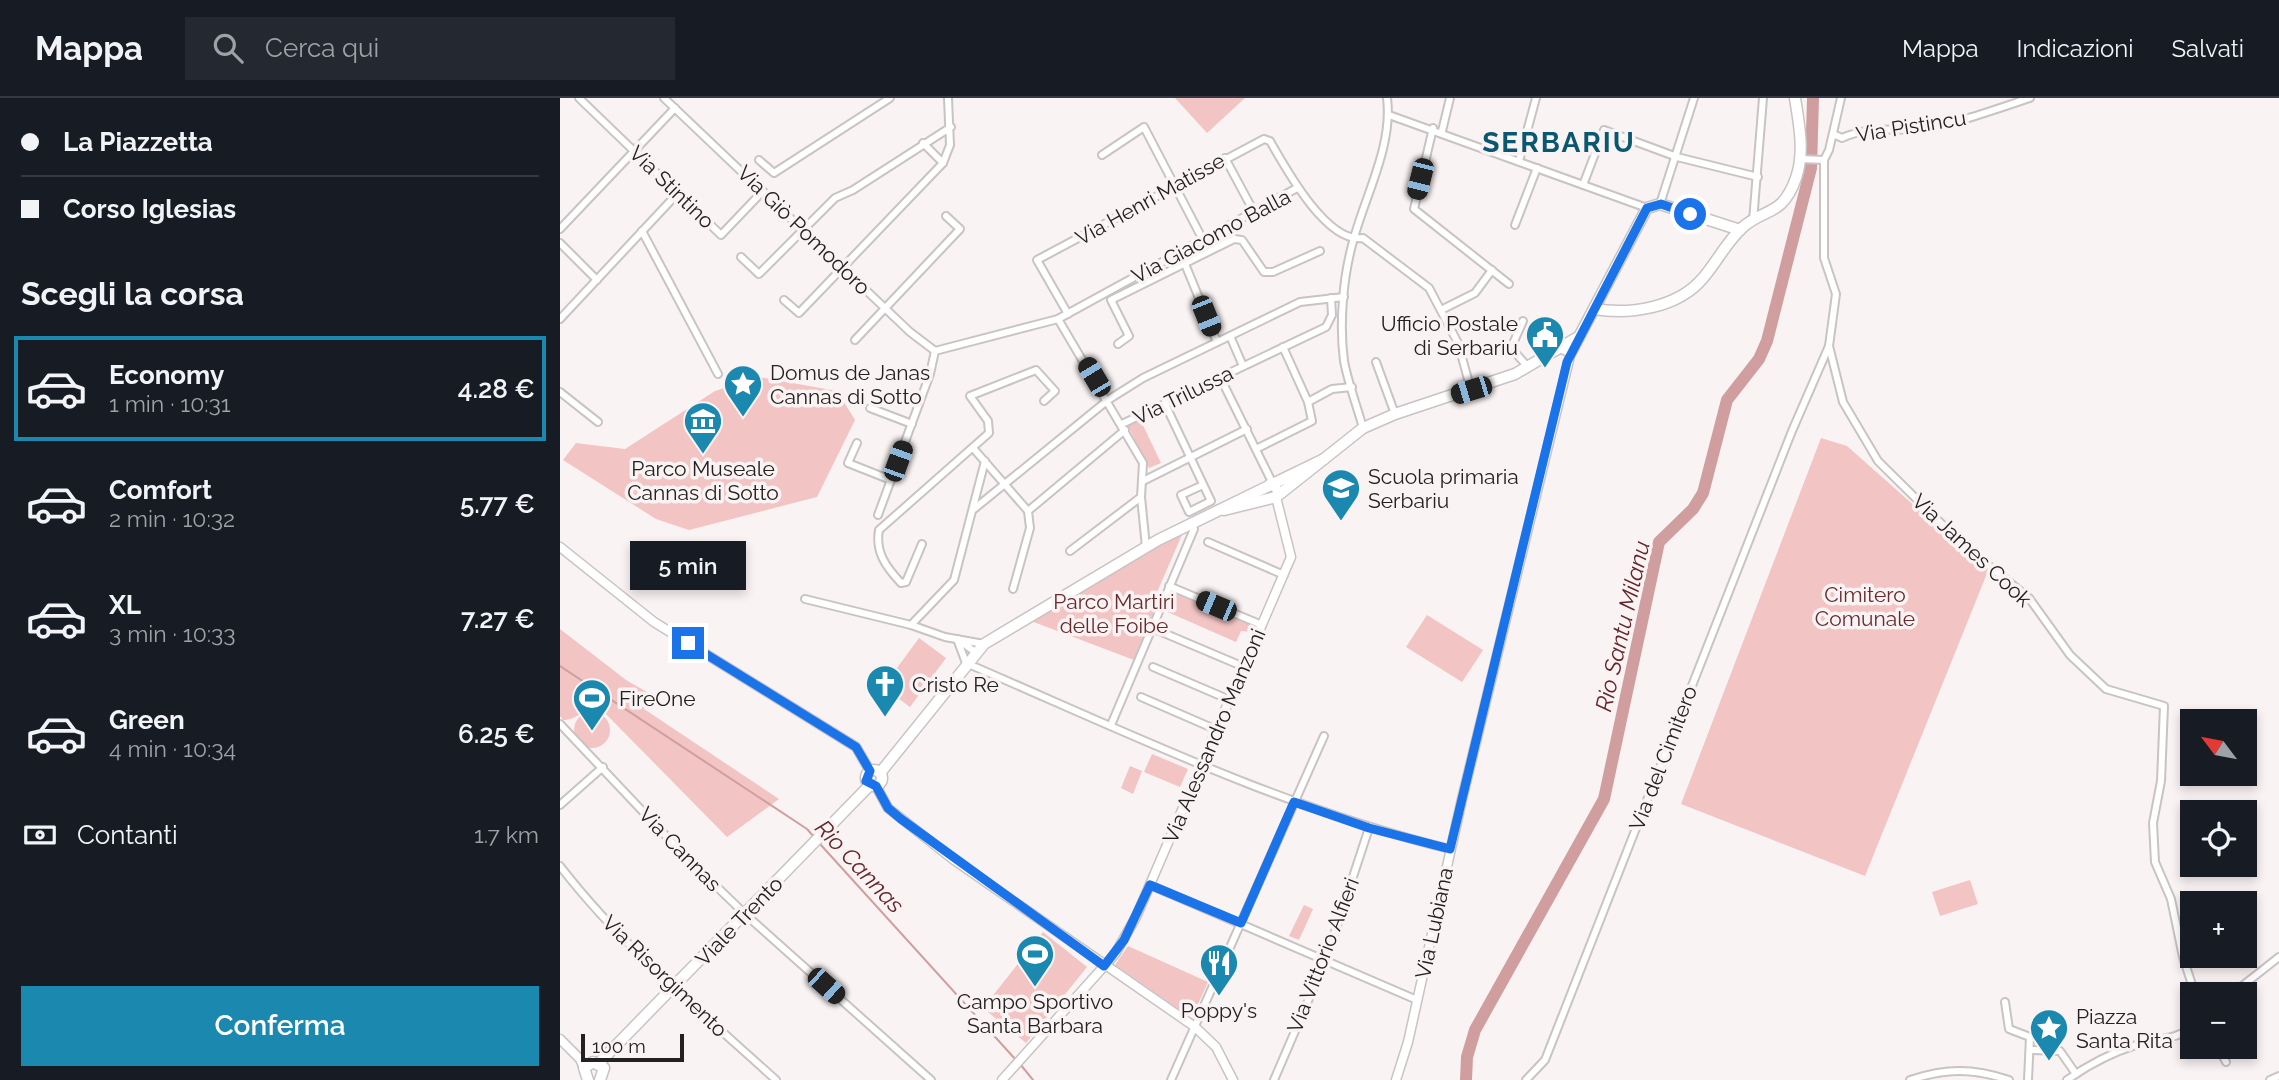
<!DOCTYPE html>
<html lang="it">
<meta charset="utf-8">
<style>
:root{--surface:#171b24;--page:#242831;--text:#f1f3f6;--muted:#9ea1a6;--line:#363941;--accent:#1b88af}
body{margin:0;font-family:Raleway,sans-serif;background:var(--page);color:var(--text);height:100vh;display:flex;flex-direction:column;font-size:26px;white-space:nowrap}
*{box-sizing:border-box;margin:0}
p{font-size:23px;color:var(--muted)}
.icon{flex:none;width:38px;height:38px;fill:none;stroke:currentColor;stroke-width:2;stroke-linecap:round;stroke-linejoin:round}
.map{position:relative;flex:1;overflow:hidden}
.details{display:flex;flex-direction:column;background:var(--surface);width:560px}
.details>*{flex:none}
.top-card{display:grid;align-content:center;height:154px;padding:0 21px;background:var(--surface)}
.needle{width:46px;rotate:302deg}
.controls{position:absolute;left:1620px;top:611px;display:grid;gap:14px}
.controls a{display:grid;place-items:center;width:77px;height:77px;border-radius:0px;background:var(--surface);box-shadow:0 4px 10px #0003;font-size:35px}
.scale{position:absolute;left:21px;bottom:18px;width:103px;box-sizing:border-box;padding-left:7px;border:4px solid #242121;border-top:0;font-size:19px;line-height:24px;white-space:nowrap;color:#242121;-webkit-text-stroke:5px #faf3f3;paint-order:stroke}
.end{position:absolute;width:32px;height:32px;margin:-16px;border:9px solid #1a73e8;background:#fff;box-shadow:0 0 0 4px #fff}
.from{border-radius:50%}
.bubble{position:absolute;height:49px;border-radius:0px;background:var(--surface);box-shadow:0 4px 10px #0003;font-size:23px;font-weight:600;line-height:49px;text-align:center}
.car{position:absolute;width:21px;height:42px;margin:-21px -10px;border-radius:9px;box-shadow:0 0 5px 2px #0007;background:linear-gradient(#222 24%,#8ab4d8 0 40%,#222 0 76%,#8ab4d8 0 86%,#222 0)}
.top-card b{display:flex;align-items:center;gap:24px;height:66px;font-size:26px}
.top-card b+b{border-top:2px solid var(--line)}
.top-card i{width:18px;height:18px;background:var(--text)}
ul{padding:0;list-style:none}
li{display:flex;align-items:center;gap:21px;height:105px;margin:0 14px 10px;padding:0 7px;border:4px solid transparent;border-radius:0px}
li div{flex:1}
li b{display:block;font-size:26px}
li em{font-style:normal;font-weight:600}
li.on{border-color:var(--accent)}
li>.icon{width:63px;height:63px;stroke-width:1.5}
h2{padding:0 21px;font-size:32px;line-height:84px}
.pay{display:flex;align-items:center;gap:18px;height:77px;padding:0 21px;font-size:26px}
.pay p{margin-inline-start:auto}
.cta{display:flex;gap:14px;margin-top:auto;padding:14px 21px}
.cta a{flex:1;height:80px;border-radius:0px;background:var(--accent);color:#fff;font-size:28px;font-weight:600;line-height:80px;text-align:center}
header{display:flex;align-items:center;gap:42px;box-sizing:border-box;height:98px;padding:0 35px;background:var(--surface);border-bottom:2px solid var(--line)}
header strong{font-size:33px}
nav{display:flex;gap:38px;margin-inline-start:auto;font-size:24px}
.search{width:490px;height:63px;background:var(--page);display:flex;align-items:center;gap:18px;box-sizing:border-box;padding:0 24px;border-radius:0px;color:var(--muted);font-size:26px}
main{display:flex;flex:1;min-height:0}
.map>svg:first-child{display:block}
.green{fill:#f2c4c3}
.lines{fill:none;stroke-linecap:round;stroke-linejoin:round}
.stream{stroke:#d09e9e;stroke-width:2}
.river{stroke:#d09e9e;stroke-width:12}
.minor-casing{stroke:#c9c3c3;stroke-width:10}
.tertiary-casing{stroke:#c9c3c3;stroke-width:11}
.secondary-casing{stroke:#c9c3c3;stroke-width:13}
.minor{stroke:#fff;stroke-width:6}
.tertiary{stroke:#fff;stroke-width:8}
.secondary{stroke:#fff;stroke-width:10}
.route{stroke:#1a73e8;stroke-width:9}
.labels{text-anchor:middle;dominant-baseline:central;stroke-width:7;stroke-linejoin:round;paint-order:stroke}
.street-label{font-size:21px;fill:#242121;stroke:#faf3f3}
.poi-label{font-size:21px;fill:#242121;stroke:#faf3f3;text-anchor:start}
.park-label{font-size:21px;fill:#682a2e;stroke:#faf3f3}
.water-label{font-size:23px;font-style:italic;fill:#64262a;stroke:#faf3f3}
.district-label{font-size:28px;font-weight:bold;letter-spacing:2px;fill:#0a5771;stroke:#faf3f3}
</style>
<header>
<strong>Mappa</strong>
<div class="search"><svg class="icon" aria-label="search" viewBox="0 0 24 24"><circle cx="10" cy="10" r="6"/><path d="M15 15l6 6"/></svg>Cerca qui</div>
<nav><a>Mappa</a><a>Indicazioni</a><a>Salvati</a></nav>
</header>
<main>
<section class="details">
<div class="top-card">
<b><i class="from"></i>La Piazzetta</b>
<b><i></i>Corso Iglesias</b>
</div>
<h2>Scegli la corsa</h2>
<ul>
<li class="on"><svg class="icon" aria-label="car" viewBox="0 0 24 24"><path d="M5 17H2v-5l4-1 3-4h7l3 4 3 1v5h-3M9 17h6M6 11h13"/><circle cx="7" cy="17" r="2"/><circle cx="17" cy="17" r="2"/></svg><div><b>Economy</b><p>1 min · 10:31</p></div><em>4.28 €</em></li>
<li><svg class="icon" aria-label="car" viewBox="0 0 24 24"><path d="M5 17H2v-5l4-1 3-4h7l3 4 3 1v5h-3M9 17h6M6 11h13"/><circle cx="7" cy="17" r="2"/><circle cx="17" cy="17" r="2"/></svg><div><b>Comfort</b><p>2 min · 10:32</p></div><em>5.77 €</em></li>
<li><svg class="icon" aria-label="car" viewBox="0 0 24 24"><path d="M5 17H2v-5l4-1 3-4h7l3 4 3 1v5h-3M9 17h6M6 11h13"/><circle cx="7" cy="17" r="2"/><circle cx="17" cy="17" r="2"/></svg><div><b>XL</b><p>3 min · 10:33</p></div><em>7.27 €</em></li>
<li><svg class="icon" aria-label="car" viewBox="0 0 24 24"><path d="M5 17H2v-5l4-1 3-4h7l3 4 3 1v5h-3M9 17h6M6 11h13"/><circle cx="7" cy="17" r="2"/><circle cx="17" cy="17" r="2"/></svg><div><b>Green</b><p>4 min · 10:34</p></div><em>6.25 €</em></li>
</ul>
<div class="pay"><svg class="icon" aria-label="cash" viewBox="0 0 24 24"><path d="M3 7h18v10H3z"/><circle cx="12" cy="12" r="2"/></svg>Contanti<p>1.7 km</p></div>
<div class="cta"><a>Conferma</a></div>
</section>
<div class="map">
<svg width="1719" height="982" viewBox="0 0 1719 982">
<rect width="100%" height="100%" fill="#faf3f3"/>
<g class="green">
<polygon points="615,0 685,0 647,35"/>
<polygon points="199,279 277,293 295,322 257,399 129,432 96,421 3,362 16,345 65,351 155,293"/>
<polygon points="580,321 601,365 589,370 567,326"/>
<polygon points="1261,340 1287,348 1428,473 1305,778 1121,706"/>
<polygon points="624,432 598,492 599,500 574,562 471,523"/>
<polygon points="611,493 695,529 693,534 681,533 676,544 603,512"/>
<polygon points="867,517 923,552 902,584 846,549"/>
<path d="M0,531L66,582L92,597L84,611L219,701L167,739L40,610C24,609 18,622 3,622L0,618Z"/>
<polygon points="359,540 386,560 350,609 323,589"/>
<circle cx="32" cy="632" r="18"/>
<polygon points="592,656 628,671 620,689 584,674"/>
<polygon points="570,668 582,673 573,696 561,690"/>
<polygon points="1410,782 1418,806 1380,818 1372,794"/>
<polygon points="744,807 753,811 739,842 729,838"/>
<polygon points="483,834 527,869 466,945 423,910"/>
<polygon points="568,848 648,884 634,915 627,917 555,867"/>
</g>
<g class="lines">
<g class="stream">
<polyline points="0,568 247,731 254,739"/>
<polyline points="260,746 456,962"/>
<polyline points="460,966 473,982"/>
</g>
<polyline class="river" points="906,982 907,959 915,932 1044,701 1099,444 1133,411 1143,395 1167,302 1199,261 1207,243 1251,70 1253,0"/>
<g class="minor-casing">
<g id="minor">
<polyline points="19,0 161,137 203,93"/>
<polyline points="104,0 350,234 375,253"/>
<polyline points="829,17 1087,110"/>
<polyline points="873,30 854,111 949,186"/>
<polyline points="882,33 890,0"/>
<path d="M1273,36L1282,40C1310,27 1337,34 1367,30C1402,24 1436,11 1470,0"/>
<polyline points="363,45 383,65"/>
<polyline points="542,57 584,29 643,142"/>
<polyline points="665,60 694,114"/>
<polyline points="1241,61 1264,62 1269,52 1281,0"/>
<polyline points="199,62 214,75 330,0"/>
<polyline points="959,63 976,0"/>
<polyline points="1023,87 1044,32 1117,59 1198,79"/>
<polyline points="1100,106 1134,0"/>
<polyline points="1193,123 1203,0"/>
<polyline points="955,127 977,70"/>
<polyline points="0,131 115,10"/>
<polyline points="82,133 158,276"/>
<polyline points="0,145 37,182"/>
<polyline points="181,159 199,176 275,100 293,92 391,29"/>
<polyline points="625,166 657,244"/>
<polyline points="224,202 239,215 383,65 390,47 388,0"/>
<polyline points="881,212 915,195 932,172"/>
<path d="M508,216L477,162L704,41L710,43C726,71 767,146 803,140L869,190L898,245L911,292"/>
<polyline points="0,221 117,96"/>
<polyline points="498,221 583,365 581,399 586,449"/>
<polyline points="963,223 951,250 968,269"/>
<polyline points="670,238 683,268"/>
<polyline points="295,242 400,131 386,118"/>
<polyline points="558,246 569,238 551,202 674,141 682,142 704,174 713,174 760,153"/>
<polyline points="1269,248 1283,304 1318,363 1404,448 1469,500 1510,557 1546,591 1604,608 1601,683 1593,725 1595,764 1611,801 1623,859 1635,896"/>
<polyline points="375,253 498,221 737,90"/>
<polyline points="816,264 835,316"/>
<polyline points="660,279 710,380"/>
<polyline points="0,294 38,324"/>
<polyline points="748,304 772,291 792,289"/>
<polyline points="605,306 651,403 629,414 621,397 643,387"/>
<polyline points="310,310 352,326"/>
<polyline points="562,326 766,229 772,217 771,200"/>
<path d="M803,330C797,308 788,285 784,263C779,225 783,177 794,140C806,96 833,47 827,0"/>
<polyline points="297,345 288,365 331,382"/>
<polyline points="413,350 468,413 470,430 453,491"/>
<polyline points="696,351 752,323 748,304 723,249"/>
<polyline points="583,383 687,331"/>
<polyline points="414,411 548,302 583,280 740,204 784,199"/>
<polyline points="468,413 565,332"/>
<polyline points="318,417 370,276 375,253"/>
<polyline points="648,444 724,477"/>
<path d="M362,446L346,484L341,485C326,469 315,454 319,432L429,335L428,323L410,298L476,272L495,293L484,303"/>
<polyline points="510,453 581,399"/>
<polyline points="609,488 702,527"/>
<polyline points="245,501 351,527 385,539 424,546"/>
<polyline points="351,527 394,482 425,363"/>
<polyline points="592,530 684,569"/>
<path d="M397,541L406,565C564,633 722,710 890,751"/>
<polyline points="399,542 415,554"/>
<polyline points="593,569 670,602"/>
<polyline points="581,599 657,632"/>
<polyline points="0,626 124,757 186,817 371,982"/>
<polyline points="551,627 634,431 632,425"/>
<polyline points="0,707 43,669"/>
<path d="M0,768C62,848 141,914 216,982"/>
<polyline points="590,787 857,902"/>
<polyline points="1672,896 1719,859"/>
<polyline points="1445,904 1449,931 1470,939 1468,982"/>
<polyline points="1658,948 1666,964"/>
<polyline points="1471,952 1500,953 1516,976"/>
<polyline points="611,982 764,638"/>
<polyline points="714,982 766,861 809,730"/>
<polyline points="966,982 985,962 1232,333 1269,248 1276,196 1264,160 1264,62"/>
<path d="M1350,982C1386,970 1413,970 1449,982"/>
<path d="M1507,982C1528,967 1551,955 1576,947C1595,940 1616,943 1633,928"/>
<polyline points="1710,982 1719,978"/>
</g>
</g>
<g class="tertiary-casing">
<g id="tertiary">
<polyline points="0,449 94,524 296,649 310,673"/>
<polyline points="316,688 328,710 394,762 635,929 656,949 673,982"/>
<polyline points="0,941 20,961 24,970"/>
<polyline points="442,982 555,856 576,819 731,459 716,399 717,391 709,386"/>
<polyline points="836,982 848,944 902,701 1011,254"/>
</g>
</g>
<g class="secondary-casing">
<g id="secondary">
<path d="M1034,211C1070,217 1118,210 1143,180C1157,164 1167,143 1183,129C1206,109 1222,119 1236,80C1245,54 1239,26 1235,0"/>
<polyline points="1000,249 1011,254 1087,110 1100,106 1180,132"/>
<polyline points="664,412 716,399 803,330 835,316 955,276 1018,239"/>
<circle cx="314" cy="680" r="8"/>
<polyline points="320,675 424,546 598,442 764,361"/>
<polyline points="39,965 310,687"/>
<polyline points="28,982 24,970 33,964 44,970 40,982"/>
</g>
</g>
<use href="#minor" class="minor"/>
<use href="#tertiary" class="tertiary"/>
<use href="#secondary" class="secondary"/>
</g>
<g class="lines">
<polyline class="route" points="128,545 296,649 310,673 306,683 316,688 328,710 341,721 544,868 564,842 590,787 681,825 734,704 809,730 890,751 1007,264 1087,110 1101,106 1130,116"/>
</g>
<defs>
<g id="civic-pin" transform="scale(2.0125)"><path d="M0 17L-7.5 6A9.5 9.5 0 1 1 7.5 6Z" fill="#1b88af" stroke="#faf3f3"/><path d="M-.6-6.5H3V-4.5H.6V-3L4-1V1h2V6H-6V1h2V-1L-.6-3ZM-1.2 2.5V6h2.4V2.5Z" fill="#fff"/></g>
<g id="sight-pin" transform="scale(2.0125)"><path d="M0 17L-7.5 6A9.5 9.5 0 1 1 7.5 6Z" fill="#1b88af" stroke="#faf3f3"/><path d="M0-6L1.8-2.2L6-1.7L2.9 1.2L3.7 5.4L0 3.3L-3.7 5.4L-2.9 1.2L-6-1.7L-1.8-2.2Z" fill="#fff"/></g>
<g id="museum-pin" transform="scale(2.0125)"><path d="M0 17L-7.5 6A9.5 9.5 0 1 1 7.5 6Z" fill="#1b88af" stroke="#faf3f3"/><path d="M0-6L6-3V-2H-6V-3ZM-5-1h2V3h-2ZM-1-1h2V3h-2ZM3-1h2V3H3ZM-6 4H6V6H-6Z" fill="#fff"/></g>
<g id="school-pin" transform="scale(2.0125)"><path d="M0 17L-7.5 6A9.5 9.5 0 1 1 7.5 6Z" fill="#1b88af" stroke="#faf3f3"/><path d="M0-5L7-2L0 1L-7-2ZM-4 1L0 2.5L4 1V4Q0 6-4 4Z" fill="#fff"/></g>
<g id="church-pin" transform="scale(2.0125)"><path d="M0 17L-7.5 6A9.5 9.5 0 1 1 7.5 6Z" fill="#1b88af" stroke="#faf3f3"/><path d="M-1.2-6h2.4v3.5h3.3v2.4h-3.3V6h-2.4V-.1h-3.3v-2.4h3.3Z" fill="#fff"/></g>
<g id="stadium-pin" transform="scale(2.0125)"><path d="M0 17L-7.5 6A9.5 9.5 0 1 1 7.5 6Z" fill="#1b88af" stroke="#faf3f3"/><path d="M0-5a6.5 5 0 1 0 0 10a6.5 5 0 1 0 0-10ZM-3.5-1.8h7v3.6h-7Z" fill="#fff"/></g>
<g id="restaurant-pin" transform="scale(2.0125)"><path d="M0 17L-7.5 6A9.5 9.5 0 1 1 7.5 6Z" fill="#1b88af" stroke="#faf3f3"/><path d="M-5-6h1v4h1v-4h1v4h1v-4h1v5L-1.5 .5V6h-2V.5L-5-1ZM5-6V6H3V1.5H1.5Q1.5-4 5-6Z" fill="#fff"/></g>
</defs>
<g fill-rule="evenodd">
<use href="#civic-pin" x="985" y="237"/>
<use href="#sight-pin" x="183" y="286"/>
<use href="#museum-pin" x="143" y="323"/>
<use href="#school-pin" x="781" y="390"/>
<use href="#church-pin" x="325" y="586"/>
<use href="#stadium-pin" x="32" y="600"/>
<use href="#stadium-pin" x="475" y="856"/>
<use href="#restaurant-pin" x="659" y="865"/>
<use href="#sight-pin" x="1489" y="930"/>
</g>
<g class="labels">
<g class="street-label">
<text transform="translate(1351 28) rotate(-9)">Via Pistincu</text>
<text transform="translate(112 89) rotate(44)">Via Stintino</text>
<text transform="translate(590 101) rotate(-29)">Via Henri Matisse</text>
<text transform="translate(244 132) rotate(44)">Via Giò Pomodoro</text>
<text transform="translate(651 138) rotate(-28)">Via Giacomo Balla</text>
<text transform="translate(623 297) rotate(-26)">Via Trilussa</text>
<text transform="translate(1412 452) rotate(43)">Via James Cook</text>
<text transform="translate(654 638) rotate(-67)">Via Alessandro Manzoni</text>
<text transform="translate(1103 660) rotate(-69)">Via del Cimitero</text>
<text transform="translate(120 751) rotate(46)">Via Cannas</text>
<text transform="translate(179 823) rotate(-46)">Viale Trento</text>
<text transform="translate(874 825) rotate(-78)">Via Lubiana</text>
<text transform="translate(763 857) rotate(-69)">Via Vittorio Alfieri</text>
<text transform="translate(105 878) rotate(44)">Via Risorgimento</text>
</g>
<g class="poi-label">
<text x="958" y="225" text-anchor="end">Ufficio Postale<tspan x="958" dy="24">di Serbariu</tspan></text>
<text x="210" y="274">Domus de Janas<tspan x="210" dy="24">Cannas di Sotto</tspan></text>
<text x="143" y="370" text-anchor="middle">Parco Museale<tspan x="143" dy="24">Cannas di Sotto</tspan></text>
<text x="808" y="378">Scuola primaria<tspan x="808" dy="24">Serbariu</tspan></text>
<text x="352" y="586">Cristo Re</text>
<text x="59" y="600">FireOne</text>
<text x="475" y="903" text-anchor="middle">Campo Sportivo<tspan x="475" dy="24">Santa Barbara</tspan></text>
<text x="659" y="912" text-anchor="middle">Poppy's</text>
<text x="1516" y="918">Piazza<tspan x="1516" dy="24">Santa Rita</tspan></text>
</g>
<g class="park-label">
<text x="1305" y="496">Cimitero<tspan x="1305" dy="24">Comunale</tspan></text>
<text x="554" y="503">Parco Martiri<tspan x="554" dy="24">delle Foibe</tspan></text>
</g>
<g class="water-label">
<text transform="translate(1062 528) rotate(-77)">Rio Santu Milanu</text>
<text transform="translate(300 768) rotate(47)">Rio Cannas</text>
</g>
<g class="district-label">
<text x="999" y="44">SERBARIU</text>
</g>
</g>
</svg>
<div class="controls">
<a><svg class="needle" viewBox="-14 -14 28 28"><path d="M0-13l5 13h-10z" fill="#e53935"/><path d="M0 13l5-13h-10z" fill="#9ea1a6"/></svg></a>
<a><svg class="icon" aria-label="locate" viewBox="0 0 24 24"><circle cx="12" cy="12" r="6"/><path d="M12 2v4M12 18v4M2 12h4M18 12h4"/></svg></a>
<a>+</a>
<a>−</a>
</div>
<div class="scale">100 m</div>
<i class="end from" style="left:1130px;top:116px"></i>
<i class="end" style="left:128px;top:545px"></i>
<div class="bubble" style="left:70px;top:443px;width:116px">5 min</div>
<i class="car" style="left:860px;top:81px;rotate:194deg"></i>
<i class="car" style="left:646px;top:218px;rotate:158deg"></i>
<i class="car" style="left:534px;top:279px;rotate:329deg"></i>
<i class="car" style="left:911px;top:292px;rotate:253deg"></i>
<i class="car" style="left:338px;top:363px;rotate:20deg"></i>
<i class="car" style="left:656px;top:508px;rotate:293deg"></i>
<i class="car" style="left:266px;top:888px;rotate:132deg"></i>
</div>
</main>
